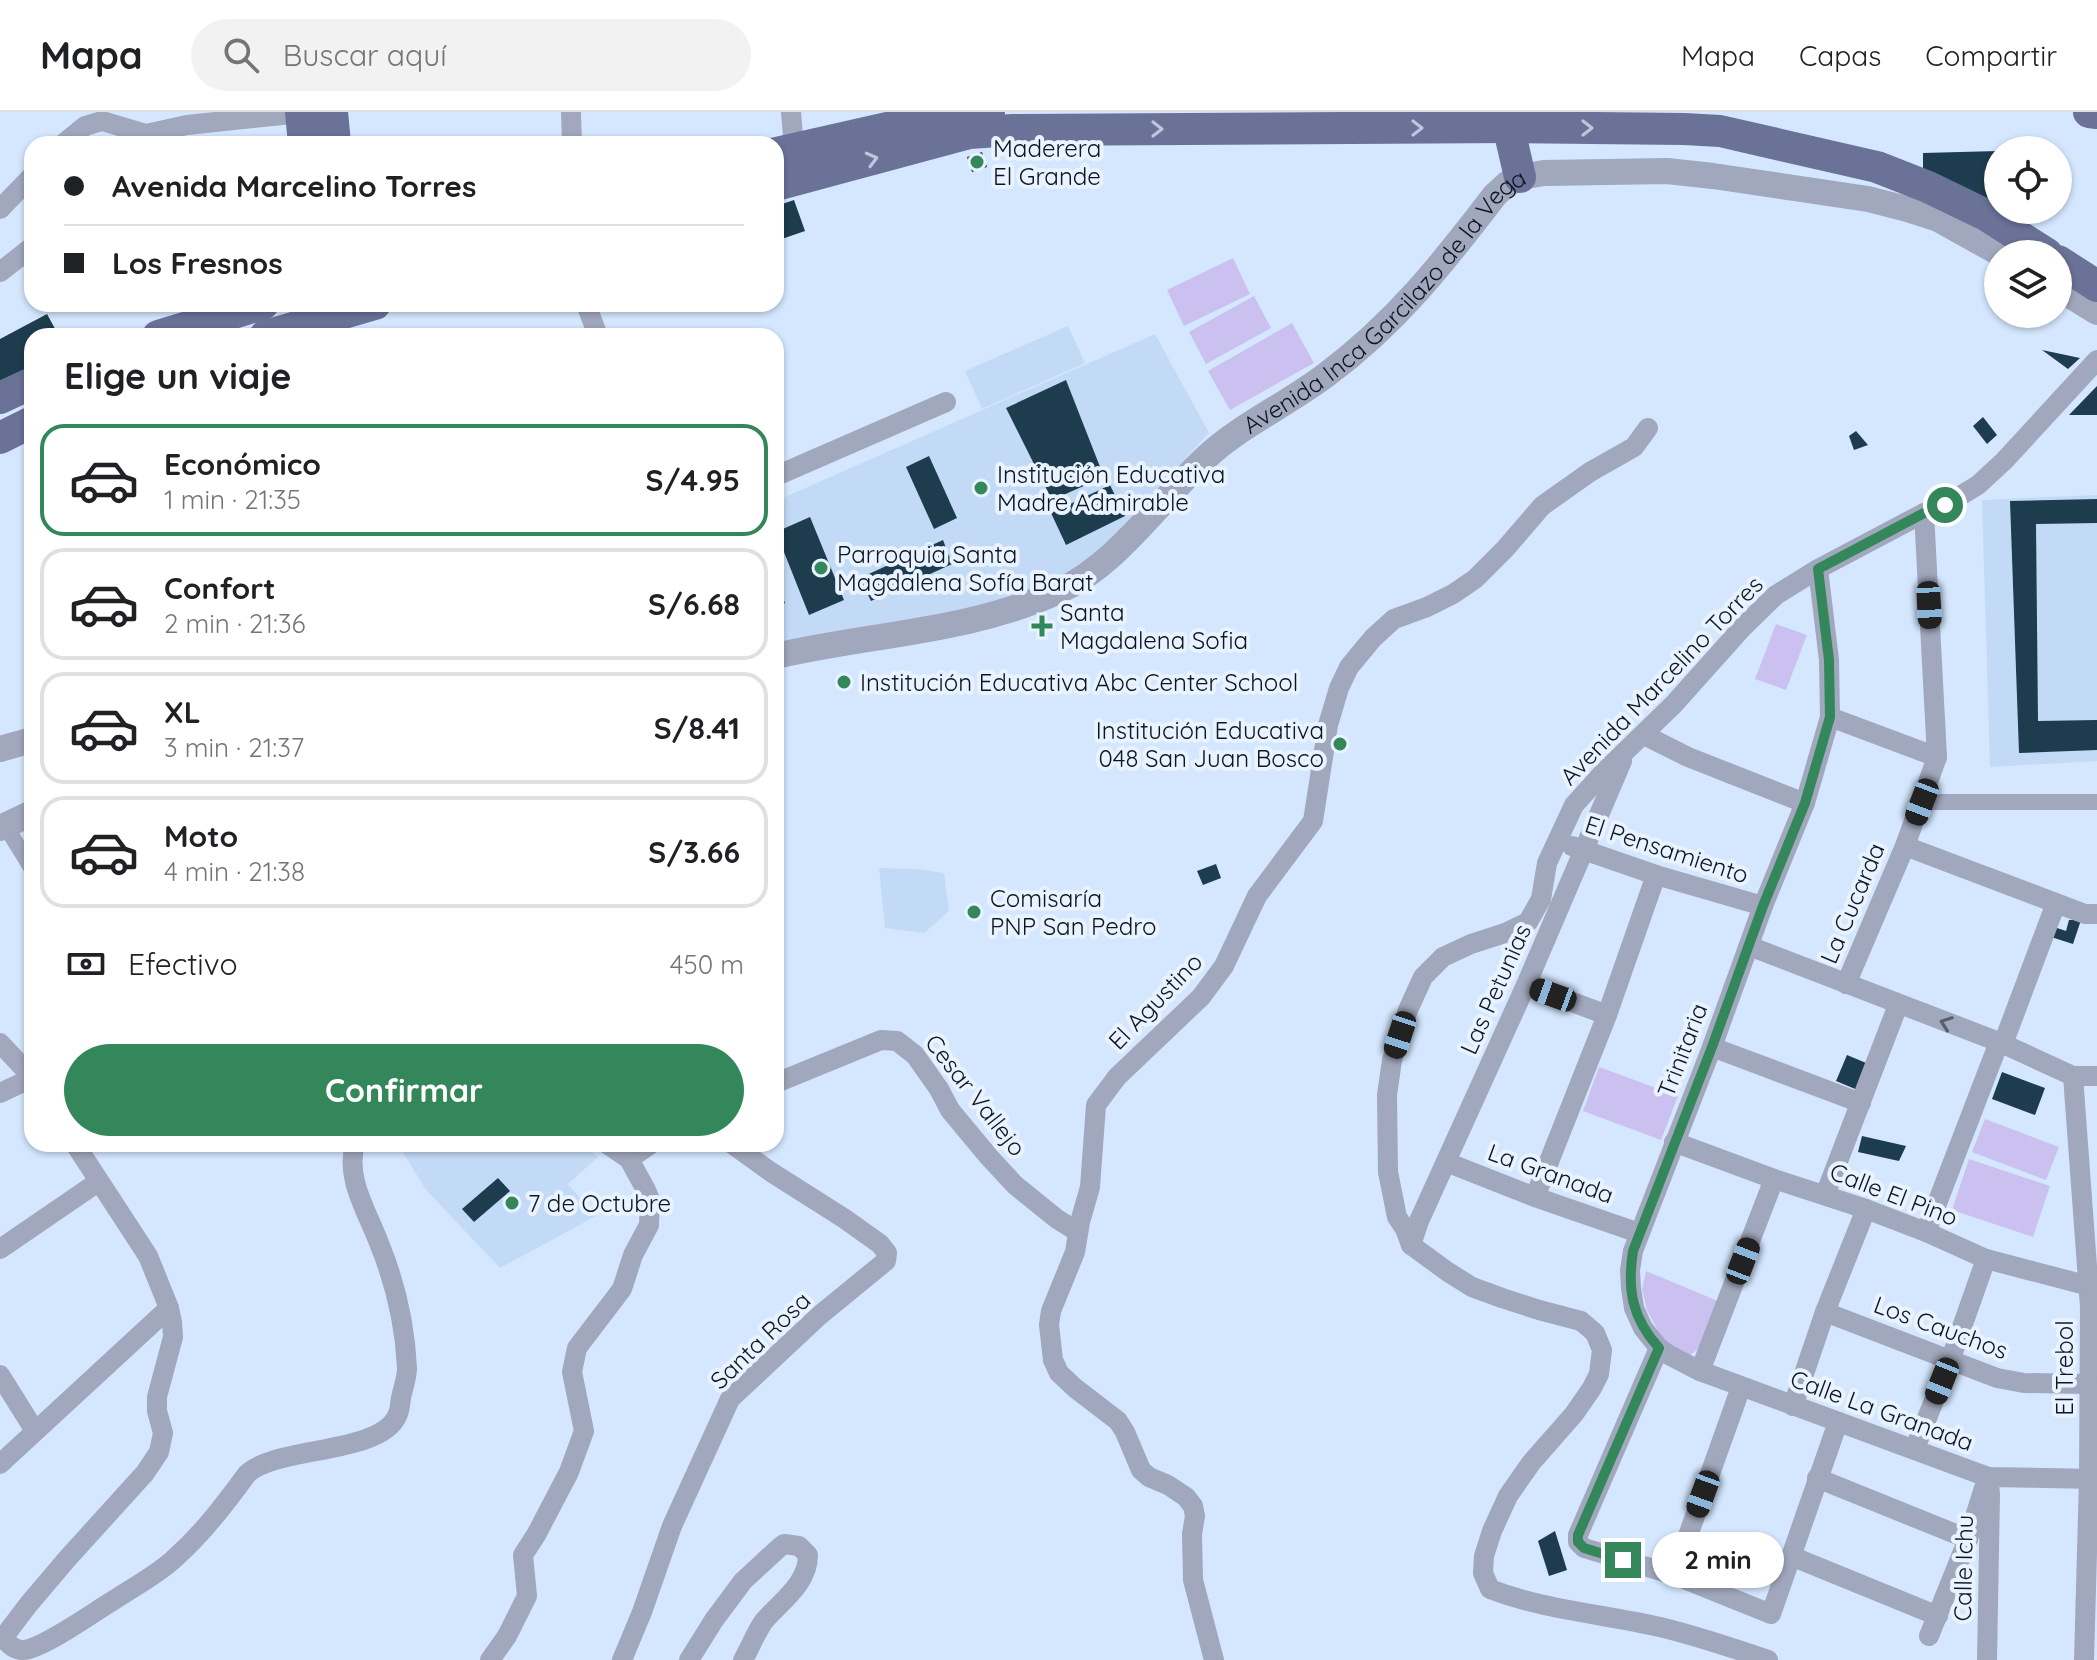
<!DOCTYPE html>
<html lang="es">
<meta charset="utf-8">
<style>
:root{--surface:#fff;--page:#f2f2f2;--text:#202124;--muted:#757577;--line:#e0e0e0;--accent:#34875a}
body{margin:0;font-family:Quicksand,sans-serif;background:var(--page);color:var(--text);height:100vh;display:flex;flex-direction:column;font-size:30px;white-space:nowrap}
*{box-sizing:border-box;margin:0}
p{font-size:26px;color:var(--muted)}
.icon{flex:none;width:44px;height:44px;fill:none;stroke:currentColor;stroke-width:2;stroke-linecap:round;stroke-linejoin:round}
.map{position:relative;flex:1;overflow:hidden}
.details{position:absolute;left:24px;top:216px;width:760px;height:824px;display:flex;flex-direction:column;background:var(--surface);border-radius:24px;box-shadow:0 2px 6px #0004}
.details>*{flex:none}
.banner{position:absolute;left:24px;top:24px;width:760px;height:176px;border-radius:24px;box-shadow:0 2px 6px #0004;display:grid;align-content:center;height:176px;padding:0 40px;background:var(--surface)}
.fabs{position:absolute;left:1984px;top:24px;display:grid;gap:16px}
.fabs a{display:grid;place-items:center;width:88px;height:88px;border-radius:50%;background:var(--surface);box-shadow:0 2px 6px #0004;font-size:40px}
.end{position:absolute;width:36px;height:36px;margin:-18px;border:10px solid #34875a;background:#fff;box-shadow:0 0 0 4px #fff}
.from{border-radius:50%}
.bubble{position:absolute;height:56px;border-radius:28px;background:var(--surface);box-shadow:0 2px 6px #0004;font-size:26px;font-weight:700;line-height:56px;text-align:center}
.car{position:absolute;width:24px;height:48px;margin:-24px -12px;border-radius:10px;box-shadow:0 0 6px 2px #0007;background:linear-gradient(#222 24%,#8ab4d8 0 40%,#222 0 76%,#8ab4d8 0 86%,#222 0)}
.banner b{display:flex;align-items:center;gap:28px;height:76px;font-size:30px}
.banner b+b{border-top:2px solid var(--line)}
.banner i{width:20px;height:20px;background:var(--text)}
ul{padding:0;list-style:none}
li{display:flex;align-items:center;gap:24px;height:112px;margin:0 16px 12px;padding:0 24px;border:4px solid var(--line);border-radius:24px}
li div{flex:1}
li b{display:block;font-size:30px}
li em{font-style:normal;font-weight:700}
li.selected{border-color:var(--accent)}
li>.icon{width:72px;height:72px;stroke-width:1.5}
h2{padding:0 40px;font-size:36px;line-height:96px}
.pay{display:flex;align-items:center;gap:20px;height:88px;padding:0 40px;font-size:30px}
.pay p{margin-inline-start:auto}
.cta{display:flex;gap:16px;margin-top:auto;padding:16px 40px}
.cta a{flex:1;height:92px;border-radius:48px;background:var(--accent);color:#fff;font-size:32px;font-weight:700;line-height:92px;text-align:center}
header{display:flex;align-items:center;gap:48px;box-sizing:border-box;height:112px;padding:0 40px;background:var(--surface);border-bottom:2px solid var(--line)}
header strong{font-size:38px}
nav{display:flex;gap:44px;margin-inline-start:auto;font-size:28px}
.search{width:560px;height:72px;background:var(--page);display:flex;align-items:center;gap:20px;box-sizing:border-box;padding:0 28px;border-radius:44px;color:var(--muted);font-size:30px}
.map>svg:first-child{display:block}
.built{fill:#c3daf6}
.green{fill:#cac1f1}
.building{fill:#1d3c4d}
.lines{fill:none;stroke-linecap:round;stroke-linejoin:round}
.pedestrian{stroke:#a1a7bc;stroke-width:16}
.minor{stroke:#a1a7bc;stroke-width:20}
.tertiary{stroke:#a1a7bc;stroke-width:26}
.primary{stroke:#6a7298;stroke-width:32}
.oneway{stroke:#bdc6db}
.oneway2{stroke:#575e6e}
.route{stroke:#34875a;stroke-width:10}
.poi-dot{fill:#34875a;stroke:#e9f3ff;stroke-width:3}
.labels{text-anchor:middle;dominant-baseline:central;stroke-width:8;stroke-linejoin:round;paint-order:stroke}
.poi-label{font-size:24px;fill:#0d1620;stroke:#e9f3ff;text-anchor:start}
.street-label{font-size:24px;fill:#0d1620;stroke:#e9f3ff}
</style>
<header>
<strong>Mapa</strong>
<div class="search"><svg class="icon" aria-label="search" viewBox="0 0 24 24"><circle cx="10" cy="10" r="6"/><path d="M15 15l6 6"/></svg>Buscar aquí</div>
<nav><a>Mapa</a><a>Capas</a><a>Compartir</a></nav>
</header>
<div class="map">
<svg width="2097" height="1548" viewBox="0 0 2097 1548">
<rect width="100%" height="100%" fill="#d4e7fe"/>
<g class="built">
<polygon points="1068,214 1085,251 982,297 965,259"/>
<polygon points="1155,222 1209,321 1100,439 1047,473 898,518 776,540 776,389"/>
<polygon points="2097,383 2097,649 1990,655 1982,388"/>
<polygon points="879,756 916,757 944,761 949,799 924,821 885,816"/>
<polygon points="398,1032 582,1032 598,1045 568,1072 596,1104 500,1156 426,1078"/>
</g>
<g class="green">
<polygon points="1233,146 1250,182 1184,214 1167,178"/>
<polygon points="1254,184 1271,216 1206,252 1189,220"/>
<polygon points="1292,211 1314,251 1230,298 1208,259"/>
<polygon points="1776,512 1807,523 1786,578 1755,567"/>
<polygon points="1599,955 1678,984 1661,1028 1583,999"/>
<polygon points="1985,1007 2059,1035 2046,1068 1972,1040"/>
<polygon points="1969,1047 2050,1074 2033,1125 1952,1098"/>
<polygon points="1646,1159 1718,1189 1702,1234 1689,1244 1667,1235 1647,1198 1642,1177"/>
</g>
<g class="building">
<polygon points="1998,39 1998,98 2013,98 2013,109 1923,67 1923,41"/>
<polygon points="982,40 987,55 972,60 967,45"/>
<polygon points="794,88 805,119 776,129 776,94"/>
<polygon points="47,202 59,224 32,224 32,261 0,278 0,227"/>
<polygon points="2042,238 2080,246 2068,257"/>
<polygon points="1066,268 1104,365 1052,388 1006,296"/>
<polygon points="2097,274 2097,303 2069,303"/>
<polygon points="1983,305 1997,323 1987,332 1973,314"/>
<polygon points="1856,319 1868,333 1854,338 1849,324"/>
<polygon points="929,344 957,406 934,417 906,355"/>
<polygon points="1110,373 1125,404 1066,433 1051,401"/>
<polygon points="2097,387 2097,411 2036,412 2038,609 2097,608 2097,638 2019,641 2010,389"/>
<polygon points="810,405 844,488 809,503 776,420"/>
<polygon points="943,428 952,452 871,489 860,466"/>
<polygon points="776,470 785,491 776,495"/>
<polygon points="1216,752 1221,766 1203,773 1197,759"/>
<polygon points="2069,808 2081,808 2073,832 2051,825 2054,815 2066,819"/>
<polygon points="1847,943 1871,953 1860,979 1836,969"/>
<polygon points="2002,960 2045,976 2035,1003 1992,987"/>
<polygon points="1862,1024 1906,1034 1899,1049 1858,1040"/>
<polygon points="498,1066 510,1079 474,1110 462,1097"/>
<polygon points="1555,1419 1567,1458 1549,1464 1538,1429"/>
</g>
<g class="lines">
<g class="pedestrian">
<polyline points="1922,690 2097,690"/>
<polyline points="5,713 32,757"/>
</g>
<g class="minor">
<polyline points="571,0 572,32"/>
<polyline points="791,0 795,48"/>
<polyline points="63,32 85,14 102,9 146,22 187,13 301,1"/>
<polyline points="0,97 32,64"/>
<polyline points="0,160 32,135"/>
<polyline points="586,192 598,224"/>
<polyline points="776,364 946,290"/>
<polyline points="1818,457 1829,548 1830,605 1805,691 1763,794 1712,935 1633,1139 1630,1158 1631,1176 1634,1196 1643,1216 1659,1236 1669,1243 1700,1259 1988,1365 2097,1367"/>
<polyline points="1830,605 1937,645"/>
<polyline points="1644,623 1688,645 1805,691"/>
<polyline points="1572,734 1656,763 1763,794"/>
<polyline points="1905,734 2085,802 2097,802"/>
<polyline points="1749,834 1999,930 2073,964 2097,964"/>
<polyline points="1846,872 1905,734 1937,645 1924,401"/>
<polyline points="1526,873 1607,903"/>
<polyline points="0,931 32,965"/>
<polyline points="2003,932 2056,791"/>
<polyline points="1712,935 1861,991"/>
<polyline points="2073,964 2090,1195 2089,1367 2084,1548"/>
<polyline points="776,971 881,928 897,929 915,943 939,977 950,998 989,1045 1015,1073 1057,1107 1078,1120"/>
<polyline points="0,981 32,966"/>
<polyline points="1674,1030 1774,1067 1866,1097 1926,1120 1986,1147 2097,1176"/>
<polyline points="629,1047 651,1032"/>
<polyline points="1446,1050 1535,1085 1639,1121"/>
<polyline points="1825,1083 1898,893"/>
<polyline points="1535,1085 1607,903 1656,763"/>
<polyline points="1926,1120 1999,930"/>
<polyline points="1411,1133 1419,1109 1526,873 1622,649"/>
<polyline points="0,1137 98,1070"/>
<polyline points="1825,1200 1997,1266 2024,1271 2089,1272"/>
<polyline points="1659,1236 1578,1423 1578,1430 1584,1436 1674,1463 1771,1502 1838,1310"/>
<polyline points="1700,1259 1774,1067"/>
<polyline points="0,1263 35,1319"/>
<polyline points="1793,1294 1825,1200 1866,1097"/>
<polyline points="1915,1336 1951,1246 1986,1147"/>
<polyline points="0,1352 169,1196"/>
<polyline points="1817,1366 1968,1427"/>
<polyline points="1791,1444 1938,1504"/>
<polyline points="1674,1463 1741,1275"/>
<polyline points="1929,1524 1968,1427 1984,1376"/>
<polyline points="0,1525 3,1526 28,1493 67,1447 145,1361 159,1340 163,1321 157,1299 157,1285 173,1225 172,1210 169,1196 148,1144 75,1032"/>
<path d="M3,1526C9,1532 14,1538 23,1538C43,1537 95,1499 114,1488C135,1474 157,1463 175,1446C203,1421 225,1392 247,1362C276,1334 379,1343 397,1304C400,1299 400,1291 401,1286C403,1276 407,1266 407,1256C405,1213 395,1170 379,1131C367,1099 345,1066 355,1032"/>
<polyline points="490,1548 507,1524 527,1484 523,1443 536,1423 569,1360 584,1319 572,1260 577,1236 622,1177 633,1143 649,1113 650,1088 646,1078 629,1047 607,1032"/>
<polyline points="622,1548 642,1500 672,1414 730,1287 820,1203 886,1149 887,1141 880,1132 845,1107 771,1060 732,1032"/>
<path d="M689,1548L714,1508L743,1469L780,1435L784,1432L799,1434L808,1443C808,1472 781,1489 764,1509C756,1520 750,1536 743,1548"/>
<polyline points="1214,1548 1193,1468 1192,1422 1195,1404 1193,1394 1186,1385 1168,1373 1149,1365 1141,1358 1125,1320 1118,1309 1075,1276 1059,1261 1053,1248 1049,1213 1051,1199 1075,1140 1080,1110 1090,1075 1096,993 1117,965 1201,885 1224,854 1257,784 1313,709 1328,613 1339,576 1349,555 1373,526 1394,507 1427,495 1453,482 1475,467 1505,437 1542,394 1590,360 1634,335 1648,316"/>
<path d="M1768,1548C1733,1536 1697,1524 1660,1515C1604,1502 1544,1498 1490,1477L1483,1461L1484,1444L1492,1419L1508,1384L1531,1351L1574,1302L1592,1276L1599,1262L1602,1238L1595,1221L1581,1209L1539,1198L1502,1186L1472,1175L1448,1160L1411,1133L1405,1117L1397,1105L1388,1060L1387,983L1392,948L1408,898L1423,865L1443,845L1471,832L1505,821L1528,810L1541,787L1547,751L1574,693L1603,661L1674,592L1742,516L1776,483L1818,457L1924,401L1945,393L1978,373L2004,349L2097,248"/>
<polyline points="1987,1548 1990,1382 1988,1365"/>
</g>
<g class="tertiary">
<polyline points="2058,176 2097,200"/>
<path id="s1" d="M776,544C870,522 970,520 1059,479C1120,451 1161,385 1211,341C1245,311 1289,291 1326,263C1396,211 1443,151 1495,83L1507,72L1520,65L1544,61L1667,59L1713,64L1868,87L1907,97L1938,107L2001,142"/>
<polyline points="0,637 32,628"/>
<polyline points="0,716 32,701"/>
</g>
<g class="primary">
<polyline points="301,0 304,32"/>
<polyline points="332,0 335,32"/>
<polyline points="1505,0 1520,65"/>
<polyline points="2089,0 2097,1"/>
<polyline points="776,41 936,5 989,2"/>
<polyline points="776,73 969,21 1013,18 1509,15 1684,17 1720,19 1877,55 1928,75 1986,103 2047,142"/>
<polyline points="2058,149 2097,174"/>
<polyline points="158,224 263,192"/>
<polyline points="265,224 375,192"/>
<polyline points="0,286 32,271"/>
<polyline points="0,326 32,310"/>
</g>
</g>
<defs><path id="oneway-chevron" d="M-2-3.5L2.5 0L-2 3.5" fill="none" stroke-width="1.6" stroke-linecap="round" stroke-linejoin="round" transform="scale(2)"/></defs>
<g class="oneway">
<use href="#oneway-chevron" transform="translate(1417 16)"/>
<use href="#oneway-chevron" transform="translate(1587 16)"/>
<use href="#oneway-chevron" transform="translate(1157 17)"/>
<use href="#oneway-chevron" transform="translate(872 47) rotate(-15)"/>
</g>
<use class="oneway2" href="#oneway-chevron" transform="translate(1946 911) rotate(-160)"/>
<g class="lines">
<path class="route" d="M1623,1448L1584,1436L1578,1430V1423L1659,1236C1632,1206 1627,1178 1633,1139L1712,935L1763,794L1805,691L1830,605L1829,548L1818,457L1924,401L1945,393"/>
</g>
<g class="poi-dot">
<circle cx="977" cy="50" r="8"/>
<circle cx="981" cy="376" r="8"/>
<circle cx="821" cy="456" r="8"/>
<path d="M1038 502h8v8h8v8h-8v8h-8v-8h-8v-8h8z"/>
<circle cx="844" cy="570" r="8"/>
<circle cx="1340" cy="632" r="8"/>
<circle cx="974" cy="800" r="8"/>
<circle cx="512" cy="1091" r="8"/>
</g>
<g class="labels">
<g class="poi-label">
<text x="993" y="36">Maderera<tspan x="993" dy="28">El Grande</tspan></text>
<text x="997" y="362">Institución Educativa<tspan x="997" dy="28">Madre Admirable</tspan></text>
<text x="837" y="442">Parroquia Santa<tspan x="837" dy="28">Magdalena Sofía Barat</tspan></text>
<text x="1060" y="500">Santa<tspan x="1060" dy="28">Magdalena Sofia</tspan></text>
<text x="860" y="570">Institución Educativa Abc Center School</text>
<text x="1324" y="618" text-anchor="end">Institución Educativa<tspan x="1324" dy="28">048 San Juan Bosco</tspan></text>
<text x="990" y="786">Comisaría<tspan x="990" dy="28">PNP San Pedro</tspan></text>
<text x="528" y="1091">7 de Octubre</text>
</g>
<g class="street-label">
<text stroke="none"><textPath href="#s1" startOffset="730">Avenida Inca Garcilazo de la Vega</textPath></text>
<text transform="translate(1661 568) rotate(-46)">Avenida Marcelino Torres</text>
<text transform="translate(1667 737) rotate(18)">El Pensamiento</text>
<text transform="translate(1852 791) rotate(-67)">La Cucarda</text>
<text transform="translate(1495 877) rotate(-66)">Las Petunias</text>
<text transform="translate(1155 889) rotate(-46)">El Agustino</text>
<text transform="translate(1682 938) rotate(-69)">Trinitaria</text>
<text transform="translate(976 983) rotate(52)">Cesar Vallejo</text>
<text transform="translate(1551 1061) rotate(20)">La Granada</text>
<text transform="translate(1894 1082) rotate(21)">Calle El Pino</text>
<text transform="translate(1941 1215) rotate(20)">Los Cauchos</text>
<text transform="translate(760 1228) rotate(-44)">Santa Rosa</text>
<text transform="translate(2064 1256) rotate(-90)">El Trebol</text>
<text transform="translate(1882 1298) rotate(20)">Calle La Granada</text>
<text transform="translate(1963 1456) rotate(-89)">Calle Ichu</text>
</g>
</g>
</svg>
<div class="fabs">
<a><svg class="icon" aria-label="locate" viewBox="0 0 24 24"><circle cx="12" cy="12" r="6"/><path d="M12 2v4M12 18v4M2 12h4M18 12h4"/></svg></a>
<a><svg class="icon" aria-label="layers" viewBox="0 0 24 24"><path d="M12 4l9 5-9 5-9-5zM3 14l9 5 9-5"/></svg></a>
</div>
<i class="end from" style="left:1945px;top:393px"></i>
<i class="end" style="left:1623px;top:1448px"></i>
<div class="bubble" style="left:1652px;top:1420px;width:132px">2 min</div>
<i class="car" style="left:1929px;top:493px;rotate:177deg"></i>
<i class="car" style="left:1922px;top:690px;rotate:201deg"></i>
<i class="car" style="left:1553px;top:883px;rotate:290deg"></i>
<i class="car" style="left:1400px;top:923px;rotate:198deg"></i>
<i class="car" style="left:1743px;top:1149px;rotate:21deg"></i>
<i class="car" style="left:1942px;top:1269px;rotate:202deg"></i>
<i class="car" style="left:1703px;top:1382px;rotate:200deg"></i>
<div class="banner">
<b><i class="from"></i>Avenida Marcelino Torres</b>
<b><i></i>Los Fresnos</b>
</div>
<section class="details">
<h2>Elige un viaje</h2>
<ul>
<li class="selected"><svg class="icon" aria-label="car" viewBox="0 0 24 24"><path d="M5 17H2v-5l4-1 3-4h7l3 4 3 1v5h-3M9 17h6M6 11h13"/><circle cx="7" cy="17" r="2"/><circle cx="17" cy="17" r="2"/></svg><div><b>Económico</b><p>1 min · 21:35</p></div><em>S/4.95</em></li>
<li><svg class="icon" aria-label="car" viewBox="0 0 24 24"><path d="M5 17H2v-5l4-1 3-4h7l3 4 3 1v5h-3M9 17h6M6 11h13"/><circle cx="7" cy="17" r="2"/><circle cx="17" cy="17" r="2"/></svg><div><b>Confort</b><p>2 min · 21:36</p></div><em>S/6.68</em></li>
<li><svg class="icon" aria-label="car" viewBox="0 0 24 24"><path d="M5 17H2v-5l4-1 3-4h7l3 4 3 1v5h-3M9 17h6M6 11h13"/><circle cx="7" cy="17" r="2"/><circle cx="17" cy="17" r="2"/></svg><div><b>XL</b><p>3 min · 21:37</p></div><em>S/8.41</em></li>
<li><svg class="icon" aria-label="car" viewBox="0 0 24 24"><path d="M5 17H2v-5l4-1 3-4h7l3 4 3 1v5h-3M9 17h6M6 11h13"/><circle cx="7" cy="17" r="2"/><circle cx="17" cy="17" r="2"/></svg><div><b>Moto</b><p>4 min · 21:38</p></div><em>S/3.66</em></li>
</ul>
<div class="pay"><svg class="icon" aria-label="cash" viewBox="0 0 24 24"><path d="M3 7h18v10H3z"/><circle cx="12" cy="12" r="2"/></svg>Efectivo<p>450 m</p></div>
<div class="cta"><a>Confirmar</a></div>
</section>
</div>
